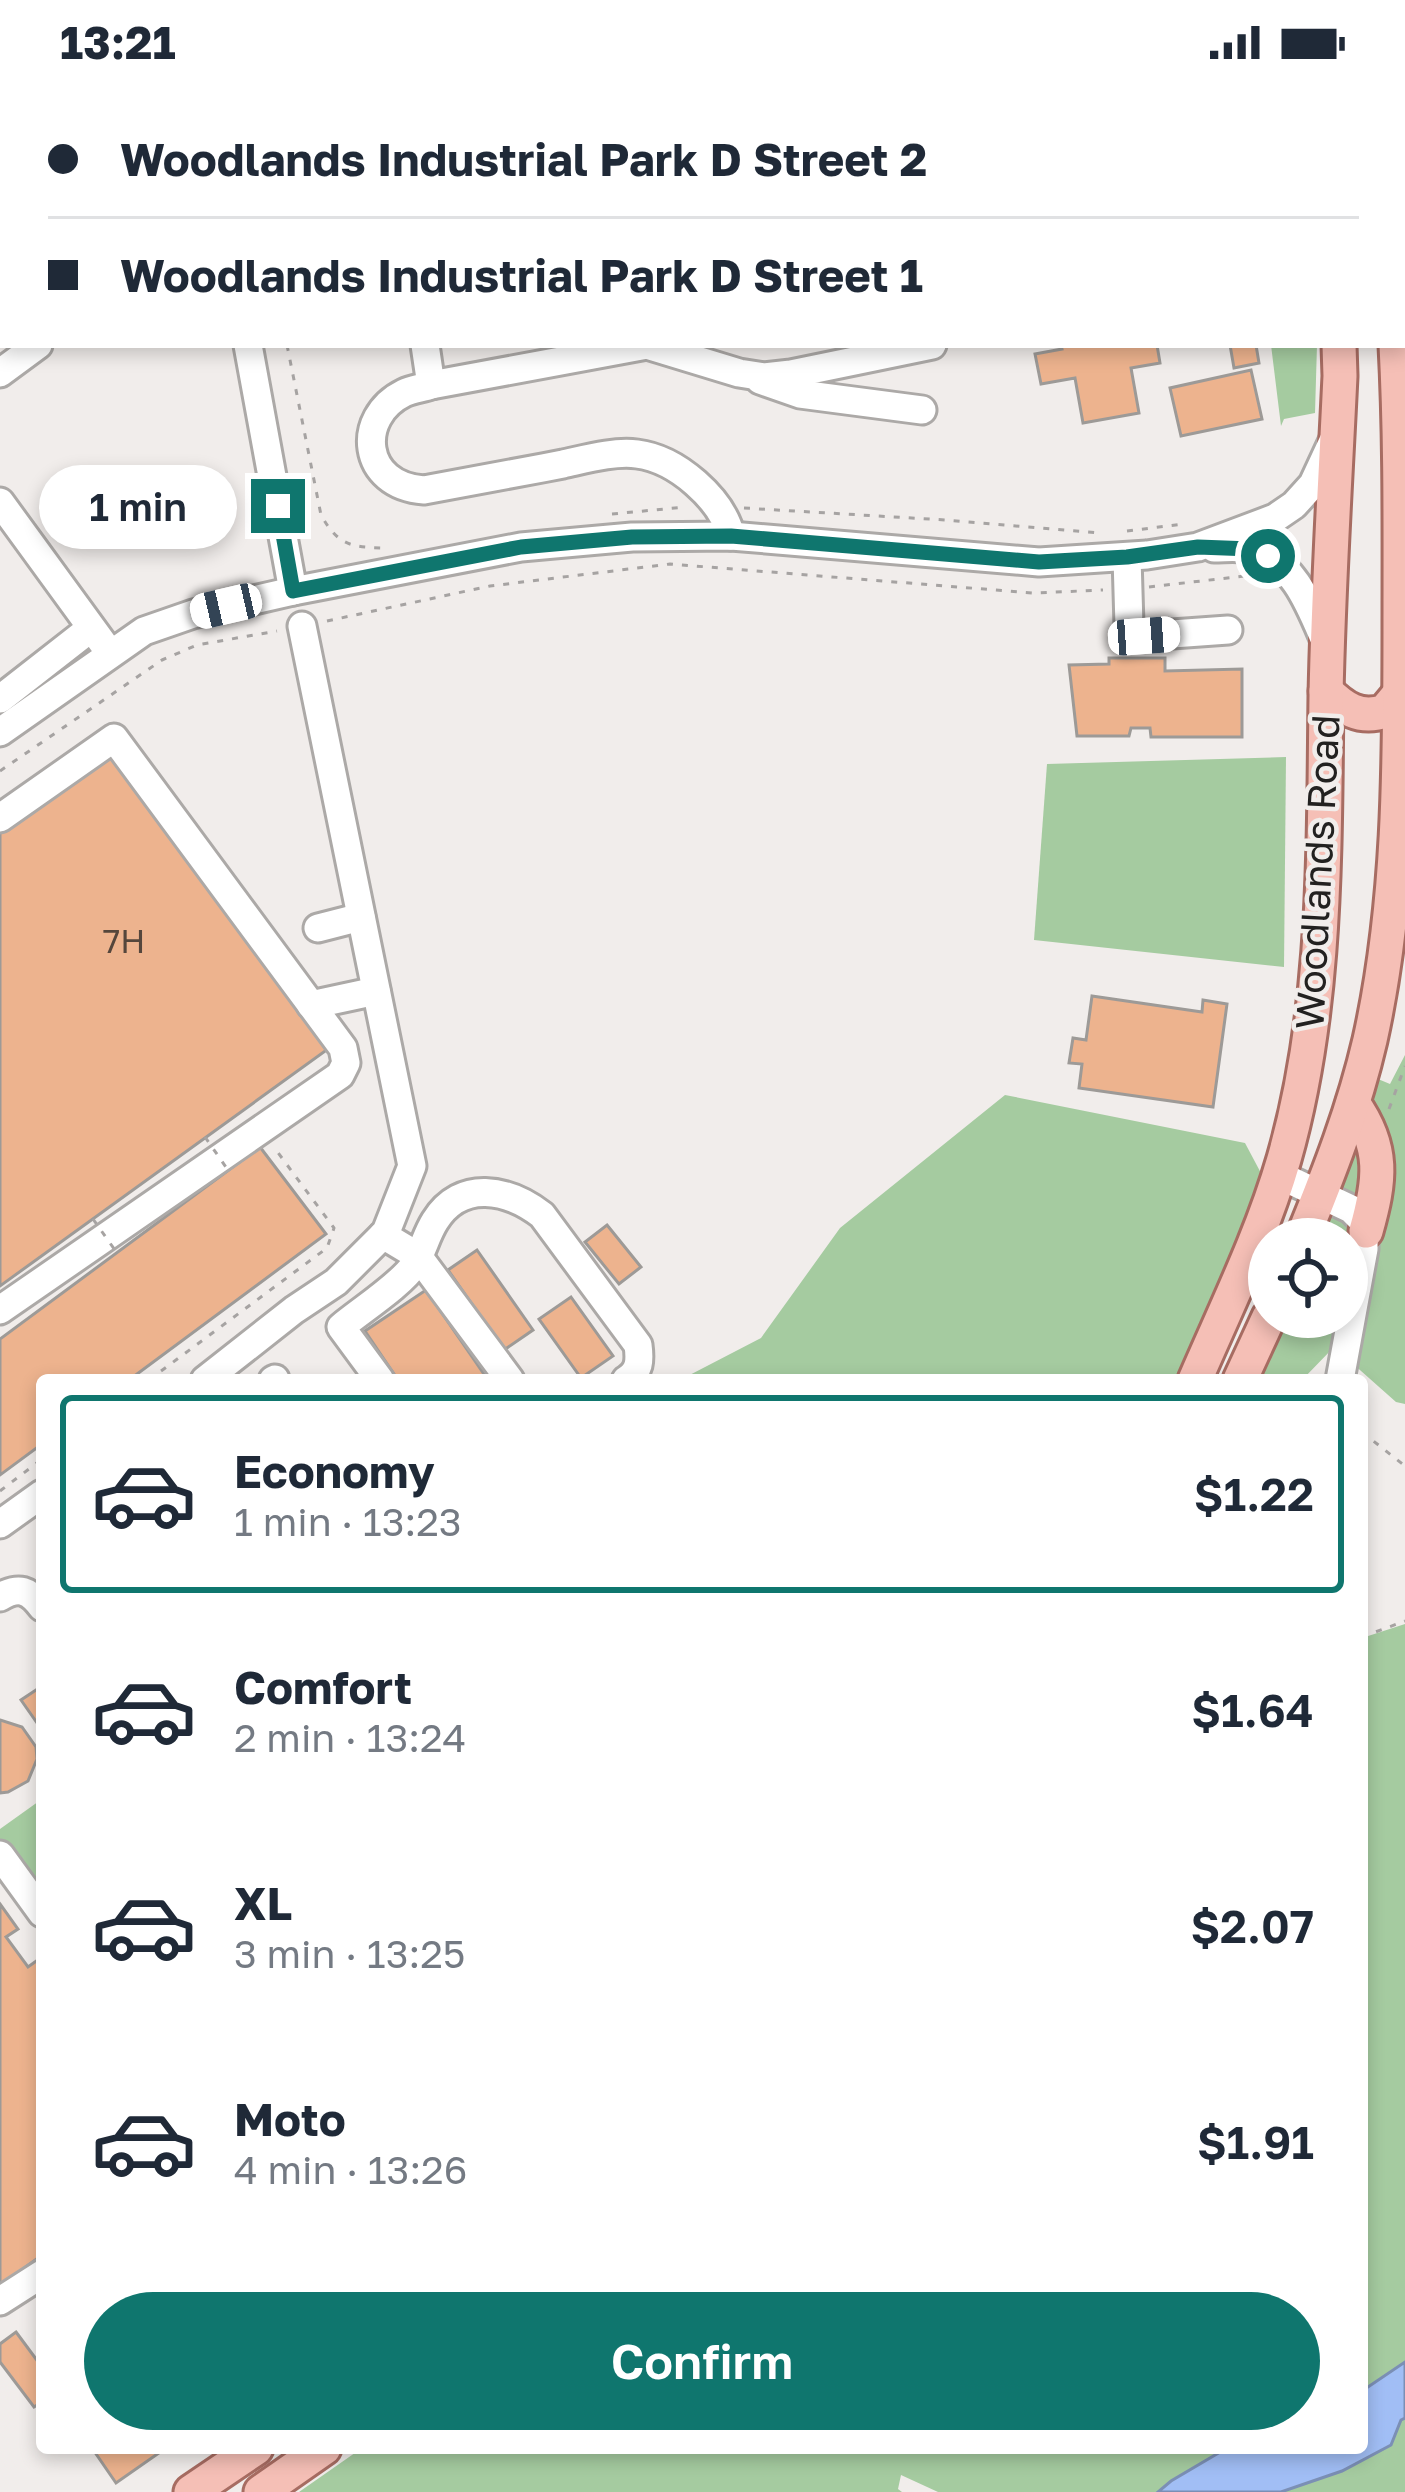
<!DOCTYPE html>
<meta charset="utf-8">
<style>
:root{--surface:#fff;--page:#f2f2f3;--text:#1f2937;--muted:#747a83;--line:#e0e1e3;--accent:#0f766e}
body{margin:0;font-family:"Golos Text",sans-serif;background:var(--page);color:var(--text);height:100vh;display:flex;flex-direction:column;font-size:45px;white-space:nowrap}
*{box-sizing:border-box;margin:0}
p{font-size:39px;color:var(--muted)}
.icon{flex:none;width:66px;height:66px;fill:none;stroke:currentColor;stroke-width:2;stroke-linecap:round;stroke-linejoin:round}
.map{position:relative;flex:1;overflow:hidden}
.panel{position:absolute;left:36px;top:1290px;width:1332px;height:1080px;display:flex;flex-direction:column;background:var(--surface);border-radius:12px;box-shadow:0 6px 18px #0003}
.panel>*{flex:none}
.guide{position:absolute;left:0px;top:0px;width:1407px;height:264px;box-shadow:0 6px 18px #0003;display:grid;align-content:center;height:264px;padding:0 48px;background:var(--surface)}
.buttons{position:absolute;left:1248px;top:1134px;display:grid;gap:24px}
.buttons a{display:grid;place-items:center;width:120px;height:120px;border-radius:50%;background:var(--surface);box-shadow:0 6px 18px #0003;font-size:60px}
.end{position:absolute;width:54px;height:54px;margin:-27px;border:15px solid #0f766e;background:#fff;box-shadow:0 0 0 6px #fff}
.from{border-radius:50%}
.bubble{position:absolute;height:84px;border-radius:42px;background:var(--surface);box-shadow:0 6px 18px #0003;font-size:39px;font-weight:600;line-height:84px;text-align:center}
.car{position:absolute;width:36px;height:72px;margin:-36px -18px;border-radius:15px;box-shadow:0 0 9px 3px #0007;background:linear-gradient(#fff 24%,#345 0 40%,#fff 0 76%,#345 0 86%,#fff 0)}
.guide b{display:flex;align-items:center;gap:42px;height:114px;font-size:45px}
.guide b+b{border-top:3px solid var(--line)}
.guide i{width:30px;height:30px;background:var(--text)}
ul{padding:21px 0 0;list-style:none}
li{display:flex;align-items:center;gap:36px;height:198px;margin:0 24px 18px;padding:0 24px;border:6px solid transparent;border-radius:12px}
li div{flex:1}
li b{display:block;font-size:45px}
li em{font-style:normal;font-weight:600}
li.current{border-color:var(--accent)}
li>.icon{width:108px;height:108px;stroke-width:1.5}
.action{display:flex;gap:24px;margin-top:auto;padding:24px 48px}
.action a{flex:1;height:138px;border-radius:72px;background:var(--accent);color:#fff;font-size:48px;font-weight:600;line-height:138px;text-align:center}
.status{display:flex;justify-content:space-between;align-items:center;height:84px;padding:0 60px;background:var(--surface);direction:ltr}
.status svg{height:33px;fill:currentColor}
.map>svg:first-child{display:block}
.green{fill:#a5cba0}
.water{fill:#a1bef5;stroke:#7b8fb5;stroke-width:3}
.building{fill:#edb38e;stroke:#9d9a97;stroke-width:3}
.lines{fill:none;stroke-linecap:round;stroke-linejoin:round}
.minor-casing{stroke:#aca9a7;stroke-width:33}
.major-casing{stroke:#a76c62;stroke-width:39}
.path{stroke:#a6a3a2;stroke-width:3;stroke-dasharray:6 9;stroke-linecap:butt}
.minor{stroke:#fff;stroke-width:27}
.major{stroke:#f5bfb6;stroke-width:33}
.path-bridge{stroke:#a6a3a2;stroke-width:3;stroke-dasharray:6 9;stroke-linecap:butt}
.route{stroke:#0f766e;stroke-width:15}
.labels{text-anchor:middle;dominant-baseline:central;stroke-width:9;stroke-linejoin:round;paint-order:stroke}
.number-label{font-size:33px;fill:#55463c}
.street-label{font-size:39px;fill:#222120;stroke:#f1edeb}
</style>
<div class="status"><b>13:21</b><svg viewBox="0 0 49 12"><path d="M0 12V9h3v3zM5 12V6h3v6zM10 12V3h3v9zM15 12V0h3v12zM26 1h20v11H26zM47 4h2v5h-2z"/></svg></div>
<div class="map">
<svg width="1405" height="2408" viewBox="0 0 1405 2408">
<rect width="100%" height="100%" fill="#f1edeb"/>
<g class="green">
<polygon points="1271,261 1317,261 1315,329 1284,335 1281,342"/>
<polygon points="1286,673 1284,883 1034,856 1047,680"/>
<polygon points="1405,971 1405,1320 1396,1318 1334,1263 1302,1296 1251,1296 1280,1233 1347,1233 1347,1155 1314,1155 1366,990 1390,1000"/>
<polygon points="1005,1011 1245,1059 1262,1091 1225,1191 1177,1296 680,1296 761,1254 840,1144"/>
<polygon points="1405,1540 1405,2278 1362,2307 1362,1554"/>
<polygon points="42,1715 42,1824 0,1766 0,1745"/>
<polygon points="1405,2334 1405,2408 1281,2408 1342,2387"/>
<polygon points="362,2364 1227,2364 1171,2396 1158,2408 938,2408 901,2391 898,2405 902,2408 299,2408"/>
</g>
<polygon class="water" points="1405,2278 1405,2334 1401,2336 1391,2361 1342,2387 1281,2408 1158,2408 1171,2397 1227,2364 1362,2364 1362,2307"/>
<g class="building">
<polygon points="469,0 1172,0 1173,3 470,3"/>
<polygon points="2,19 3,253 0,256 0,21"/>
<polygon points="1061,261 1157,261 1160,279 1131,284 1139,329 1083,339 1075,294 1041,300 1035,270 1062,265"/>
<polygon points="1230,261 1256,261 1259,279 1234,284"/>
<polygon points="1251,286 1262,335 1181,352 1170,304"/>
<polygon points="1109,574 1165,574 1165,587 1242,585 1242,653 1151,653 1150,644 1131,644 1129,652 1077,652 1069,581 1109,580"/>
<polygon points="110,668 328,965 0,1202 0,748"/>
<polygon points="1092,912 1202,928 1203,916 1227,920 1213,1023 1079,1004 1082,980 1069,979 1073,954 1086,956"/>
<polygon points="260,1063 326,1150 129,1296 42,1296 42,1360 0,1391 0,1255"/>
<polygon points="607,1141 641,1183 619,1200 585,1158"/>
<polygon points="477,1166 533,1246 504,1266 448,1186"/>
<polygon points="426,1206 488,1296 398,1296 365,1247"/>
<polygon points="571,1213 613,1272 581,1294 539,1235"/>
<polygon points="39,1604 42,1608 42,1646 21,1616"/>
<polygon points="0,1636 22,1643 36,1663 37,1675 28,1697 8,1708 0,1709"/>
<polygon points="0,1820 18,1845 6,1853 28,1883 42,1873 42,2171 0,2202"/>
<polygon points="16,2248 42,2283 42,2318 34,2323 0,2278 0,2260"/>
<polygon points="92,2364 166,2364 116,2399"/>
</g>
<g class="lines">
<g class="minor-casing">
<g id="minor">
<polyline points="92,0 93,3"/>
<polyline points="122,0 122,3"/>
<polyline points="199,0 200,3"/>
<polyline points="1182,0 1182,3"/>
<polyline points="248,261 293,507"/>
<polyline points="425,261 431,301"/>
<polyline points="0,289 38,261"/>
<polyline points="760,296 800,310 922,326"/>
<polyline points="0,418 110,569"/>
<path d="M731,452C722,415 677,375 637,370C614,367 586,375 563,380C517,389 471,397 424,406C361,402 355,333 404,309C412,305 423,304 431,301L647,261L739,289L764,293L791,290L932,261"/>
<path d="M1214,464C1227,464 1242,462 1254,466C1294,478 1310,522 1325,557"/>
<polyline points="1127,473 1129,542 1132,548 1144,552 1228,546"/>
<polyline points="0,615 91,544"/>
<polyline points="0,648 144,547 193,530 293,507 521,463 632,453 731,452 1039,478 1147,471 1198,463 1275,434 1294,421 1313,400 1333,357"/>
<polyline points="0,734 114,654 343,964 346,979 340,991 0,1226"/>
<polyline points="318,844 361,833"/>
<polyline points="311,921 376,907"/>
<polyline points="1279,1091 1351,1125 1364,1138 1364,1165 1340,1296"/>
<polyline points="383,1151 418,1172 510,1296"/>
<polyline points="205,1296 294,1226 336,1198 386,1148 412,1082 302,542"/>
<polyline points="273,1296 275,1295"/>
<path d="M380,1296L341,1243C360,1227 402,1200 414,1181C423,1167 426,1151 435,1137C461,1095 508,1105 542,1131L638,1261C640,1276 640,1288 626,1296"/>
<polyline points="0,1440 42,1410"/>
<path d="M0,1513C19,1502 29,1506 42,1523"/>
<polyline points="0,1771 42,1829"/>
<polyline points="0,2217 42,2190"/>
</g>
</g>
<g class="major-casing">
<g id="major">
<polyline points="1326,0 1327,3"/>
<polyline points="1368,0 1369,3"/>
<path d="M1326,607C1343,624 1360,636 1385,627L1400,609"/>
<path d="M1353,1019C1385,1064 1380,1097 1366,1147"/>
<path d="M1302,1155C1329,1089 1354,1025 1370,956C1400,821 1400,682 1400,545C1400,450 1401,356 1396,261"/>
<path d="M1195,1296C1226,1224 1262,1151 1284,1075C1327,925 1324,767 1326,612C1328,505 1335,398 1340,292L1339,261"/>
<polyline points="1240,1296 1269,1233"/>
<polyline points="191,2408 256,2364"/>
<polyline points="261,2408 324,2364"/>
</g>
</g>
<g class="path">
<polyline points="234,0 235,3"/>
<path d="M287,261L321,431C338,461 350,463 383,464"/>
<polyline points="744,424 945,436 1099,449"/>
<polyline points="612,430 686,423"/>
<polyline points="1127,447 1183,440"/>
<polyline points="1149,503 1253,491"/>
<polyline points="327,537 490,502 670,480 1033,509 1103,506"/>
<polyline points="0,687 162,576 197,561 277,547"/>
<polyline points="1389,1025 1405,982"/>
<polyline points="149,1296 327,1164 334,1144 276,1066"/>
<polyline points="1362,1348 1405,1382"/>
<polyline points="0,1407 42,1375"/>
<polyline points="1362,1553 1405,1537"/>
</g>
<use href="#minor" class="minor"/>
<use href="#major" class="major"/>
<g class="path-bridge">
<polyline points="205,1053 228,1086"/>
<polyline points="93,1135 117,1169"/>
</g>
</g>
<g class="lines">
<polyline class="route" points="278,422 293,507 521,463 632,453 731,452 1039,478 1127,473 1198,463 1251,465 1268,472"/>
</g>
<g class="labels">
<g class="number-label">
<text x="124" y="856">7H</text>
</g>
<g class="street-label">
<text transform="translate(1317 788) rotate(-87)">Woodlands Road</text>
</g>
</g>
</svg>
<div class="buttons">
<a><svg class="icon" aria-label="locate" viewBox="0 0 24 24"><circle cx="12" cy="12" r="6"/><path d="M12 2v4M12 18v4M2 12h4M18 12h4"/></svg></a>
</div>
<i class="end from" style="left:1268px;top:472px"></i>
<i class="end" style="left:278px;top:422px"></i>
<div class="bubble" style="left:39px;top:381px;width:198px">1 min</div>
<i class="car" style="left:226px;top:522px;rotate:257deg"></i>
<i class="car" style="left:1144px;top:552px;rotate:86deg"></i>
<div class="guide">
<b><i class="from"></i>Woodlands Industrial Park D Street 2</b>
<b><i></i>Woodlands Industrial Park D Street 1</b>
</div>
<section class="panel">
<ul>
<li class="current"><svg class="icon" aria-label="car" viewBox="0 0 24 24"><path d="M5 17H2v-5l4-1 3-4h7l3 4 3 1v5h-3M9 17h6M6 11h13"/><circle cx="7" cy="17" r="2"/><circle cx="17" cy="17" r="2"/></svg><div><b>Economy</b><p>1 min · 13:23</p></div><em>$1.22</em></li>
<li><svg class="icon" aria-label="car" viewBox="0 0 24 24"><path d="M5 17H2v-5l4-1 3-4h7l3 4 3 1v5h-3M9 17h6M6 11h13"/><circle cx="7" cy="17" r="2"/><circle cx="17" cy="17" r="2"/></svg><div><b>Comfort</b><p>2 min · 13:24</p></div><em>$1.64</em></li>
<li><svg class="icon" aria-label="car" viewBox="0 0 24 24"><path d="M5 17H2v-5l4-1 3-4h7l3 4 3 1v5h-3M9 17h6M6 11h13"/><circle cx="7" cy="17" r="2"/><circle cx="17" cy="17" r="2"/></svg><div><b>XL</b><p>3 min · 13:25</p></div><em>$2.07</em></li>
<li><svg class="icon" aria-label="car" viewBox="0 0 24 24"><path d="M5 17H2v-5l4-1 3-4h7l3 4 3 1v5h-3M9 17h6M6 11h13"/><circle cx="7" cy="17" r="2"/><circle cx="17" cy="17" r="2"/></svg><div><b>Moto</b><p>4 min · 13:26</p></div><em>$1.91</em></li>
</ul>
<div class="action"><a>Confirm</a></div>
</section>
</div>
